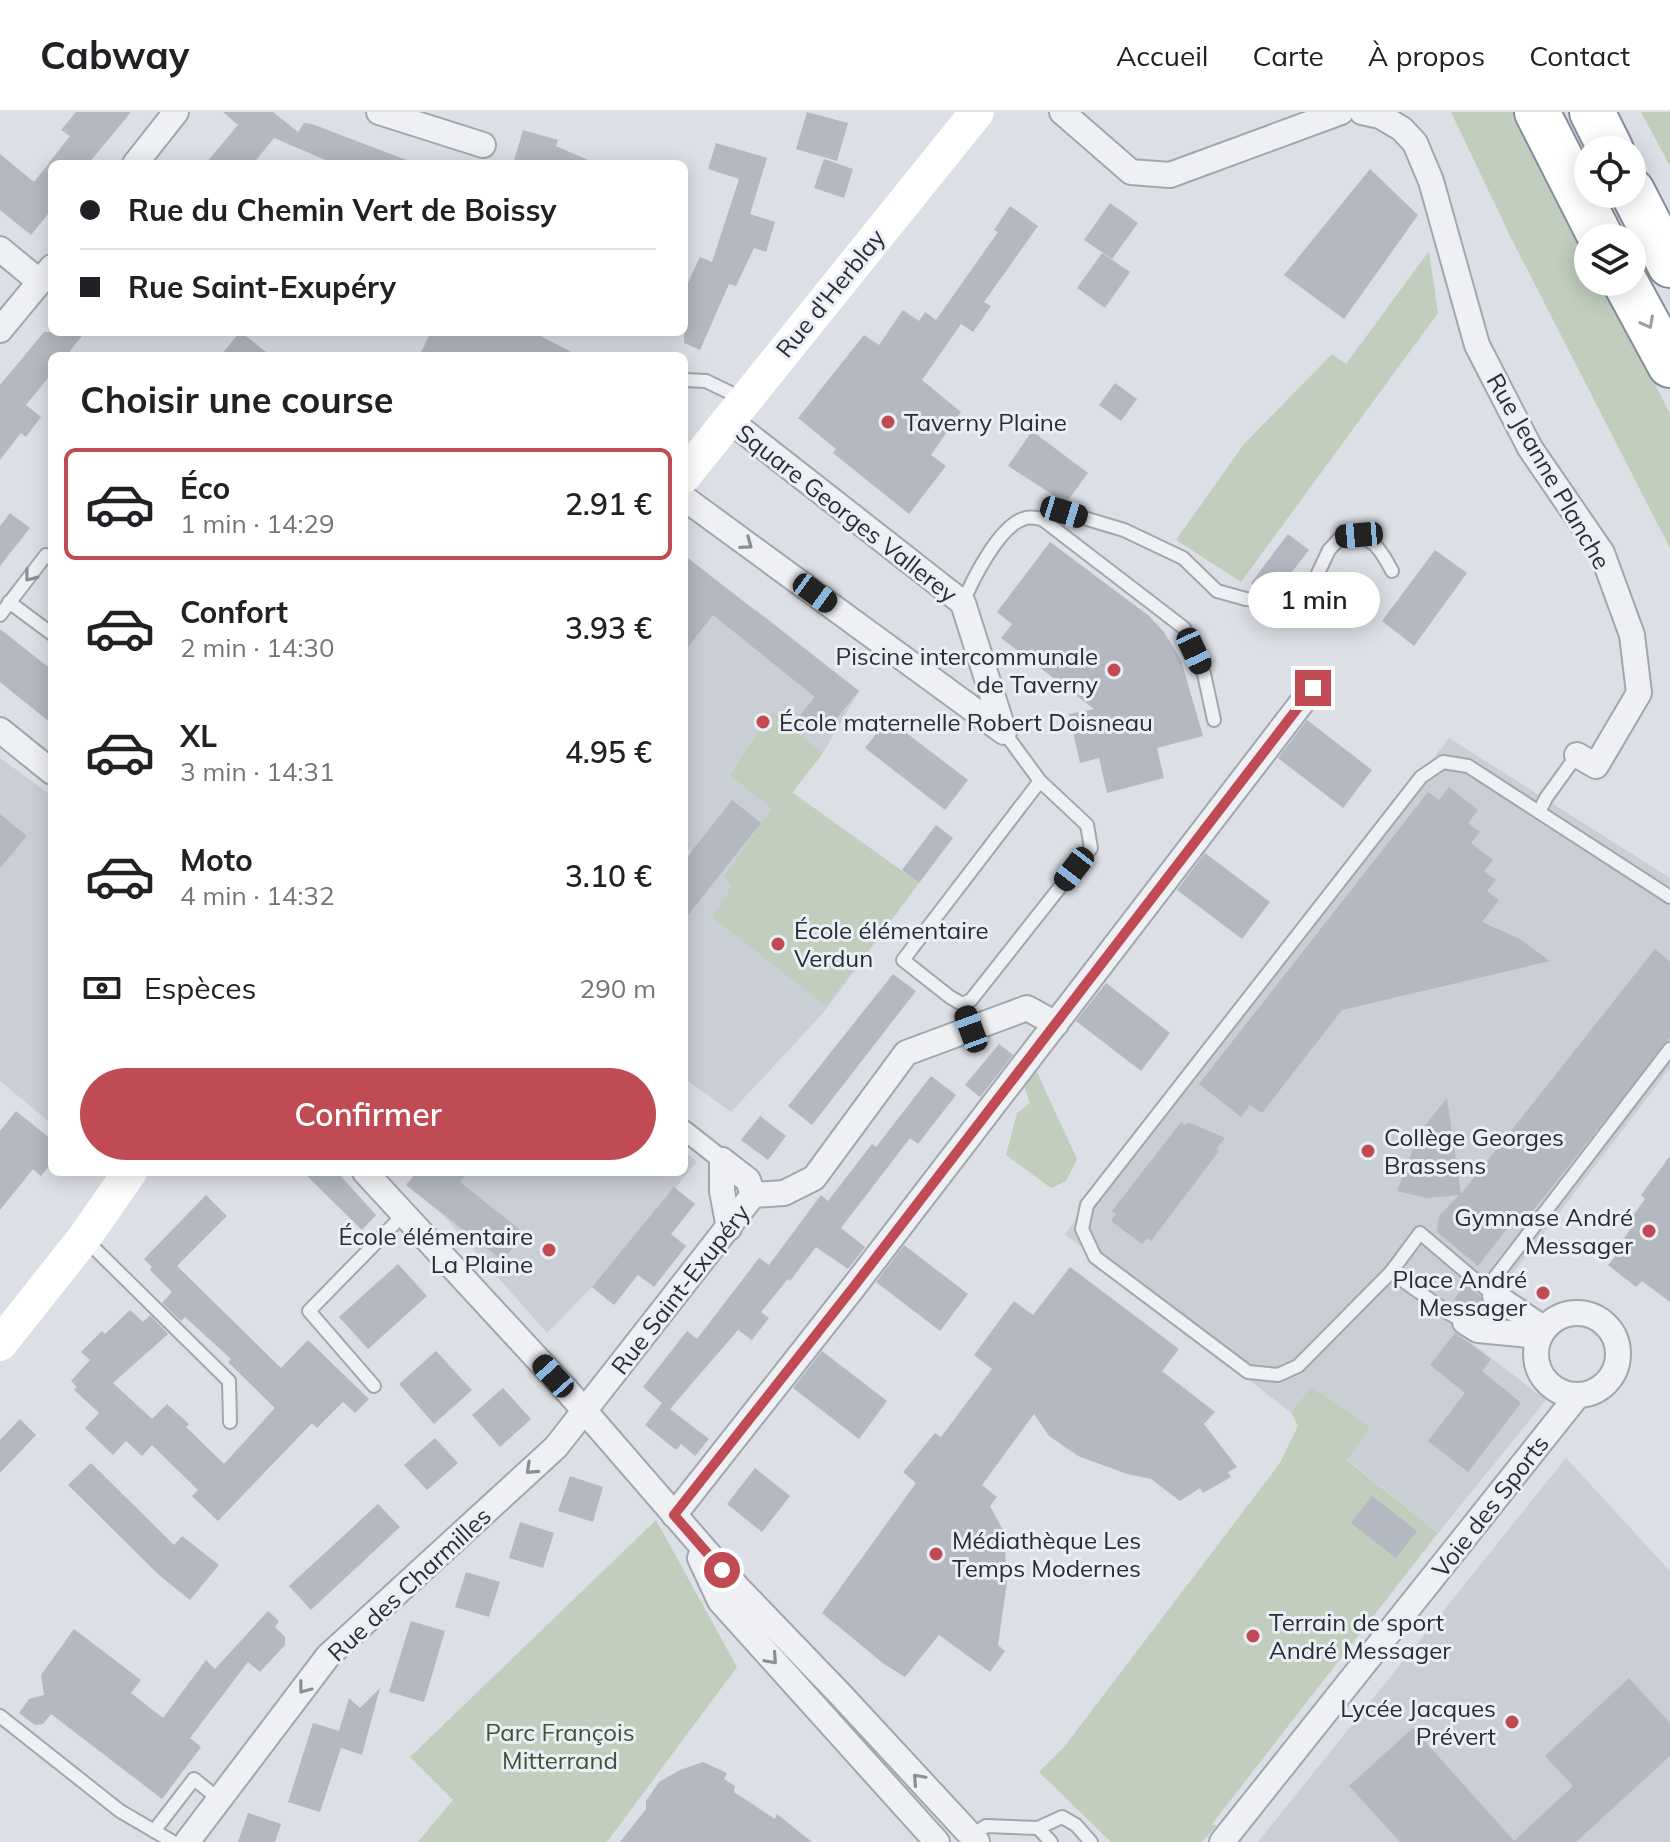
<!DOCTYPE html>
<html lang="fr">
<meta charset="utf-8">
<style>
:root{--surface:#fff;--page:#f2f2f2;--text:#202124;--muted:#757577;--line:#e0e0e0;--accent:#c04b54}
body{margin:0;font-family:Mulish,sans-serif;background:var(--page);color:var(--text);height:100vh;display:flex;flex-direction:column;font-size:30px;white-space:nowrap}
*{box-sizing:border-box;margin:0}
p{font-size:26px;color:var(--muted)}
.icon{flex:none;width:44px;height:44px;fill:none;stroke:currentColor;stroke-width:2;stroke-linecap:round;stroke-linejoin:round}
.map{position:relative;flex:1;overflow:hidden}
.side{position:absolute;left:48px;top:240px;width:640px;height:824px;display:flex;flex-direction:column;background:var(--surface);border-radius:12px;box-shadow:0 4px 20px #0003}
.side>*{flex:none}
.banner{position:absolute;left:48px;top:48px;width:640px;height:176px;border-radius:12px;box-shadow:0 4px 20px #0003;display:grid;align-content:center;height:176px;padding:0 32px;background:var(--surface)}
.tools{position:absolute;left:1574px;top:24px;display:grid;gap:16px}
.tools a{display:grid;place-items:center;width:72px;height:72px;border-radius:50%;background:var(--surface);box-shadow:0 4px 20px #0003;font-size:40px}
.end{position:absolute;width:36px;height:36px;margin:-18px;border:10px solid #c04b54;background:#fff;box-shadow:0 0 0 4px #fff}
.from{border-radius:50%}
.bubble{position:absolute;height:56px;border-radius:28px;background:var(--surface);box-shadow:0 4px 20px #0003;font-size:26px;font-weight:600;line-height:56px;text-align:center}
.car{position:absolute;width:24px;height:48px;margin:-24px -12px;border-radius:10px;box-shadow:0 0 6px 2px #0007;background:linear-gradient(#222 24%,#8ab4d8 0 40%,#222 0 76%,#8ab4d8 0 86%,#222 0)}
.banner b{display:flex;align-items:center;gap:28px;height:76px;font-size:30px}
.banner b+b{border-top:2px solid var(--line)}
.banner i{width:20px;height:20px;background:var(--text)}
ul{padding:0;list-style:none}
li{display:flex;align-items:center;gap:24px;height:112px;margin:0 16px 12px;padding:0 16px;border:4px solid transparent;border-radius:12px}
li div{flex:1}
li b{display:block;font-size:30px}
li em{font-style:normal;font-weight:600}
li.current{border-color:var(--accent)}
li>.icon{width:72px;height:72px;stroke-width:1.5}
h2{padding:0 32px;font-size:36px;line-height:96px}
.pay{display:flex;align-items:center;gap:20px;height:88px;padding:0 32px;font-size:30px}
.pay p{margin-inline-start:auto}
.button{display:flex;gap:16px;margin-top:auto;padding:16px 32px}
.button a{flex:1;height:92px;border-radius:48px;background:var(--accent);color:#fff;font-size:32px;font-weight:600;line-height:92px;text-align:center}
header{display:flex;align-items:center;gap:48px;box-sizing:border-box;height:112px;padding:0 40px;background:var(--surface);border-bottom:2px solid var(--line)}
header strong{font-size:38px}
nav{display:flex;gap:44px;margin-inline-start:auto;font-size:28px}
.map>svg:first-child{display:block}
.built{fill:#caced5}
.green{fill:#c1cebe}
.building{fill:#b4b8c1}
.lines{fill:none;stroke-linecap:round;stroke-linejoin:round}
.service-casing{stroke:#a2a6ae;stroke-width:16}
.pedestrian-casing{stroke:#a2a6ae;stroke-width:22}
.minor-casing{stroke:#a2a6ae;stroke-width:28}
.motorway-casing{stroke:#858c9a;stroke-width:48}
.service{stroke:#eef0f4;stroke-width:12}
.pedestrian{stroke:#eef0f4;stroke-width:18}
.minor{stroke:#eef0f4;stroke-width:24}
.secondary{stroke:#fff;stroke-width:34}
.motorway{stroke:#fff;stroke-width:44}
.oneway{stroke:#9ea0a6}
.oneway2{stroke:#8a8e96}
.route{stroke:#c04b54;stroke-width:10}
.poi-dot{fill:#c04b54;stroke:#ebeef3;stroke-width:3}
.labels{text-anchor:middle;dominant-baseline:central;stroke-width:6;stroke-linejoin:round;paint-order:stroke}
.street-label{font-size:24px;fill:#272d39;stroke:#ebeef3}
.poi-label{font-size:24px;fill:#272d39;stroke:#ebeef3;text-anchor:start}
.park-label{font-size:24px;fill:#395436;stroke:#ebeef3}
</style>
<header>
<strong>Cabway</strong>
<nav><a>Accueil</a><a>Carte</a><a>À propos</a><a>Contact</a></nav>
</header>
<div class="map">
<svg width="1670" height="1730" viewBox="0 0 1670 1730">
<rect width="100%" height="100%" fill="#dcdfe5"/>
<g class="built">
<polygon points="685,444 731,480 739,490 758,499 859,579 823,641 792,680 919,771 824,900 731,1000 684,966 684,749 692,740 684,734"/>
<polygon points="1449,626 1670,766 1670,956 1464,1225 1546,1288 1438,1421 1347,1347 1369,1313 1311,1274 1291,1301 1065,1122"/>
<polygon points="0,646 52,684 52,1012 0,969"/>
<polygon points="684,1039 697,1050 592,1175 547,1221 442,1102 406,1073 417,1060 684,1060"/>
<polygon points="1566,1346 1670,1459 1670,1730 1258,1730"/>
</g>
<g class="green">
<polygon points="1451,0 1518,0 1588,139 1588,170 1604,170 1670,302 1670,436 1511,126"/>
<polygon points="1641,0 1670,0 1670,55 1670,54"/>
<polygon points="1429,139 1438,201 1241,470 1176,428 1244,332 1332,242 1346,252"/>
<polygon points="772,600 823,641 792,681 919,771 826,894 712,805 732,774 724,764 772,697 730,663"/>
<polygon points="1029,943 1077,1047 1066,1069 1051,1076 1006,1043 1017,1001 1030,991 1019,959"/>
<polygon points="1311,1274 1370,1314 1347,1348 1438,1421 1212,1712 1216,1714 1202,1730 1111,1730 1039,1660 1064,1635 1280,1351 1298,1314 1291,1301"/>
<polygon points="656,1408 737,1555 607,1730 418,1730 453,1688 410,1645"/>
</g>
<g class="building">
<polygon points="76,0 131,0 88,52 52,52 52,97 31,123 0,98 0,42 34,70 70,24 61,18"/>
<polygon points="223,0 273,0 298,20 304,11 312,12 409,49 408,52 335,52 274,26 253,52 205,52 238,13"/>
<polygon points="807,0 848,11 837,49 796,37"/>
<polygon points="523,18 558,28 556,34 597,52 513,52"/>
<polygon points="716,31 767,46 750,102 775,110 766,140 754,136 736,174 729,172 700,238 684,231 684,179 700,145 712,150 739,67 708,57"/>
<polygon points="824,47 853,57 844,86 814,76"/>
<polygon points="1370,57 1418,103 1344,207 1284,163"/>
<polygon points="1110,91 1138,111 1112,147 1084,128"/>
<polygon points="1010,94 1038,114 984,190 991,194 973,220 961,212 922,268 961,300 931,343 946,354 909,402 833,341 836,337 798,306 864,223 879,233 903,198 919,209 925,200 936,208 998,120 994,118"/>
<polygon points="1102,141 1130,160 1105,196 1077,176"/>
<polygon points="44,220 85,220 66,244 52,244 52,261 26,293 41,305 26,325 21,321 0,348 0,273"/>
<polygon points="240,220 241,220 271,244 220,244"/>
<polygon points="431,220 533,220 579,244 419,244"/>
<polygon points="1115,271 1137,287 1121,309 1099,293"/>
<polygon points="1032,319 1088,361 1066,391 1008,354"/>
<polygon points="10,401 30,416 0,454 0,414"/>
<polygon points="1288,422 1309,438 1277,479 1261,479 1251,471"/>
<polygon points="1050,430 1148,503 1164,520 1181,548 1203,624 1157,636 1164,666 1107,681 1099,646 1080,651 1069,602 1094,597 1001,526 1012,512 997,500"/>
<polygon points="1435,438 1467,461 1414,534 1382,509"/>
<polygon points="684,443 859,579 824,622 800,603 815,585 713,503 684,540"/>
<polygon points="0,517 52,558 52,612 0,570"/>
<polygon points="888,607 968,668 945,698 865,636"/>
<polygon points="1307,608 1372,658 1343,696 1278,646"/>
<polygon points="1449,675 1478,698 1468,711 1480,720 1471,731 1493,748 1484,759 1496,768 1487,779 1499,788 1482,810 1520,827 1550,849 1342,898 1262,1001 1250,993 1241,1005 1199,972 1428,680 1439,688"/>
<polygon points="732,688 761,711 684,808 684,749"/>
<polygon points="0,702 27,724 0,756"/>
<polygon points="936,713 953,726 919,771 902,758"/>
<polygon points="1205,741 1270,790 1242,827 1177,778"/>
<polygon points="1655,837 1670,849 1670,926 1521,1114 1514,1108 1478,1154 1437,1120 1439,1104 1459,1083 1427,1086 1397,1079 1419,1021 1447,986 1461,1082"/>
<polygon points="893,862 916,879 812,1013 788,994"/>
<polygon points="1106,871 1170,921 1141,959 1076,909"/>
<polygon points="999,932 1013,943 980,985 965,973"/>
<polygon points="931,964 956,983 918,1032 910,1026 841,1116 865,1135 848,1157 816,1135 790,1169 788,1167 761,1200 769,1206 752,1228 738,1218 670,1297 709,1327 695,1344 681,1332 676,1338 645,1313 662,1291 643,1275 687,1219 697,1227 759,1146 769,1153 821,1083 828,1089 872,1032 876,1035"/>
<polygon points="16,999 52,1028 52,1051 41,1064 33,1057 0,1098 0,1019"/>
<polygon points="760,1004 786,1024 768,1048 741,1028"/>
<polygon points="1181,1010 1185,1013 1188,1010 1225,1026 1216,1037 1219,1039 1151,1129 1147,1126 1142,1132 1111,1109 1116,1102 1112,1099"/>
<polygon points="1670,1044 1670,1190 1642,1169 1636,1175 1608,1153 1628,1129 1624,1126 1634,1112 1629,1109 1645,1087 1641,1083"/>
<polygon points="303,1060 337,1060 376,1103 362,1118"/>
<polygon points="417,1060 468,1060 460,1070 524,1121 503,1149 406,1073"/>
<polygon points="674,1075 695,1092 671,1122 686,1134 654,1175 638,1163 614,1193 592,1175"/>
<polygon points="206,1083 227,1104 177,1154 281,1256 308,1228 369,1287 355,1301 343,1290 317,1316 312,1311 218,1409 192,1384 198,1378 152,1333 142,1344 126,1329 113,1343 85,1316 99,1301 74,1278 77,1275 71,1269 90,1248 81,1240 102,1219 105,1222 130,1198 143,1210 150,1203 168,1222 113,1271 152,1307 167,1292 189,1312 186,1315 224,1352 275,1296 228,1250 231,1247 185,1205 181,1209 162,1191 172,1180 150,1158 152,1155 144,1147"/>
<polygon points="904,1133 968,1182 940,1219 876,1170"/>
<polygon points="398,1152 427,1184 368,1237 339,1205"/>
<polygon points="1070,1155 1179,1237 1162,1259 1215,1300 1204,1312 1237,1355 1228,1360 1231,1365 1203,1381 1200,1376 1180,1389 1151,1367 1127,1362 1078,1344 1049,1324 1034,1302 982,1373 997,1385 990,1394 1004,1420 1007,1470 998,1533 1005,1539 990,1560 939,1523 905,1565 884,1552 822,1501 916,1371 903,1360 935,1321 941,1325 992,1257 974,1243 1014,1189 1033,1203"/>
<polygon points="1466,1172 1480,1184 1485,1195 1480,1202 1464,1195 1454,1187"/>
<polygon points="1455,1221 1491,1247 1482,1259 1521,1291 1468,1360 1428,1329 1465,1281 1430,1253"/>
<polygon points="436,1239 472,1278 434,1312 399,1272"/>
<polygon points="822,1239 887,1289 859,1327 793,1276"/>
<polygon points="503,1276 531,1307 500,1335 472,1303"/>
<polygon points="20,1307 36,1323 0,1361 0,1328"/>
<polygon points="435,1326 458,1351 427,1378 404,1353"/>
<polygon points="91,1351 174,1433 182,1424 219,1453 190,1488 159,1463 68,1373"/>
<polygon points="755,1356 790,1384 762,1420 727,1392"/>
<polygon points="570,1364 603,1375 593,1410 558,1399"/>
<polygon points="1372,1384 1417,1419 1396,1446 1351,1411"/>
<polygon points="378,1392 400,1415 311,1498 289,1474"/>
<polygon points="520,1410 554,1421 543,1456 509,1446"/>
<polygon points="466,1460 500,1470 489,1505 455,1495"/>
<polygon points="268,1499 279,1509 275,1515 285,1525 285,1533 260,1560 248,1550 190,1626 201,1635 162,1687 51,1602 43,1612 35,1613 19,1601 29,1587 44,1583 41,1563 74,1517 141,1568 131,1581 163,1606 206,1548 215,1557"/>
<polygon points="411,1509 445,1519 424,1590 389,1580"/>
<polygon points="1629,1566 1670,1611 1670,1644 1576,1730 1400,1730 1349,1674 1413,1616 1514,1729 1573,1674 1545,1644"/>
<polygon points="380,1576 362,1643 341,1636 320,1700 288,1690 313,1611 339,1619 349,1586 360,1596"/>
<polygon points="703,1650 727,1661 724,1667 735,1674 734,1680 775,1707 777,1702 812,1730 620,1730 646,1697 646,1689 659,1670 680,1658"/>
<polygon points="248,1701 281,1712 275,1730 238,1730"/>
</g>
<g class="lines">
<g class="service-casing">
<g id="service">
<polyline points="684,268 706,269 741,286"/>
<path d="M1042,407L1050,401L1064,400L1124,418L1183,446L1217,479L1246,487L1288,489L1310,478L1329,438L1342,424C1371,422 1379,434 1392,459"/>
<polyline points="9,490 52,522"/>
<path d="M963,491C972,468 999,415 1023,407C1029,404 1036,406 1042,407L1184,516L1204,562L1214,608"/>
<polyline points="0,503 46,443 52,447"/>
<polyline points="1004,620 1040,669 1087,713 1091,736 971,888 962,892 950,885 903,848 1040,669"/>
<polyline points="1539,700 1546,686 1577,643"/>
<polyline points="1670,785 1468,654 1443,650 1421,665 1087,1093 1082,1117 1095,1145 1248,1260 1278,1263 1298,1254 1391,1160 1420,1121 1486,1177 1670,937"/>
<polyline points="86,1128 229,1269 230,1310"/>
<polyline points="1391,1160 1450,1202 1465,1210"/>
<polyline points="374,1274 309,1199 404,1102"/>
<polyline points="0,1604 120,1699 173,1730"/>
<polyline points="1038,1716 1051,1730"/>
<polyline points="154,1719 194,1667 220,1688"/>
<polyline points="971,1724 986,1714 1038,1716 1062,1705 1076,1713 1091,1730"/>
</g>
</g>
<g class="pedestrian-casing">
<polyline id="pedestrian" points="684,1018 722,1048"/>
</g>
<g class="minor-casing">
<g id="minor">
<polyline points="379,0 483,33"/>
<polyline points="1062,0 1131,60 1170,63 1341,0"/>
<polyline points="1362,0 1380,4 1402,17 1415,31 1431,69 1477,233 1530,336 1602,441 1632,523 1639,581 1596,654 1577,643"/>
<polyline points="135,52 176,0"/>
<polyline points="0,137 40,170"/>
<polyline points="0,218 52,155"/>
<polyline points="684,386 1004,620 963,491 728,307"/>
<polyline points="0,618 52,660"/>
<polyline points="722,1048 722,1079 729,1116"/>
<polyline points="722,1048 748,1068 753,1083"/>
<polyline points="365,1060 569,1281 738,1476 840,1582 977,1730"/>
<polyline points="1495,1184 1543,1216"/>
<circle cx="1577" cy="1242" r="41"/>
<polyline points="1465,1210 1478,1218 1539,1224"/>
<polyline points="674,1403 852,1177 1313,576"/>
<polyline points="700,1446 720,1489 937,1730"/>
<polyline points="187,1730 328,1544 556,1335 753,1083 784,1081 814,1066 906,941 1027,896 1056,912"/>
<polyline points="1222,1730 1578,1283"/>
</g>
</g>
<g class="motorway-casing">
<g id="motorway">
<polyline points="1537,0 1601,126"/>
<polyline points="1592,0 1611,38"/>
<polyline points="1632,79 1670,153"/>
<polyline points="1625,170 1670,253"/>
</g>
</g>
<use href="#service" class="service"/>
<use href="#pedestrian" class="pedestrian"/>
<use href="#minor" class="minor"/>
<g class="secondary">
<polyline points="684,364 977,0"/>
<polyline points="0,1232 84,1126 130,1060"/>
</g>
<use href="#motorway" class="motorway"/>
</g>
<defs><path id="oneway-chevron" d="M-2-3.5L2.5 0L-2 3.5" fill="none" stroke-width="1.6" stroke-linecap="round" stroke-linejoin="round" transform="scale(2)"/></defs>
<use class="oneway" href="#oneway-chevron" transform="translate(1648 211) rotate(62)"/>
<g class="oneway2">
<use href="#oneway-chevron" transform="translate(747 432) rotate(36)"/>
<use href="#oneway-chevron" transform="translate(30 464) rotate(128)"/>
<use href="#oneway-chevron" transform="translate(531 1357) rotate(137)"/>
<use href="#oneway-chevron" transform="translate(772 1547) rotate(48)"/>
<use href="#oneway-chevron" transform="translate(304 1576) rotate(127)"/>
<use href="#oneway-chevron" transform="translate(918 1667) rotate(-132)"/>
</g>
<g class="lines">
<polyline class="route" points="722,1458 674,1403 852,1177 1313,576"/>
</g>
<g class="poi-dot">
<circle cx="888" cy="310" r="8"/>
<circle cx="1114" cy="558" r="8"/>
<circle cx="763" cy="610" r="8"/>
<circle cx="778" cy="832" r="8"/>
<circle cx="1368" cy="1039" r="8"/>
<circle cx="1649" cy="1119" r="8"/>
<circle cx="549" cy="1138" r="8"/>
<circle cx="1543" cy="1181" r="8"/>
<circle cx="936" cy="1442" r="8"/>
<circle cx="1253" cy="1524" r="8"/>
<circle cx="1512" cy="1610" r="8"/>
</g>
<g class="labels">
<g class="street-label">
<text transform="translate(830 181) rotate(-51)">Rue d'Herblay</text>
<text transform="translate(1549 359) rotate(60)">Rue Jeanne Planche</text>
<text transform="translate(847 401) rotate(38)">Square Georges Vallerey</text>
<text transform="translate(680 1177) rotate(-52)">Rue Saint-Exupéry</text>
<text transform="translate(1490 1394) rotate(-52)">Voie des Sports</text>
<text transform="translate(409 1472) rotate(-43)">Rue des Charmilles</text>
</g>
<g class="poi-label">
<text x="904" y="310">Taverny Plaine</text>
<text x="1098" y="544" text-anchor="end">Piscine intercommunale<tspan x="1098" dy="28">de Taverny</tspan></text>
<text x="779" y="610">École maternelle Robert Doisneau</text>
<text x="794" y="818">École élémentaire<tspan x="794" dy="28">Verdun</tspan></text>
<text x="1384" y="1025">Collège Georges<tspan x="1384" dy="28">Brassens</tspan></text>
<text x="1633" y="1105" text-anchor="end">Gymnase André<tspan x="1633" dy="28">Messager</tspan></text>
<text x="533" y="1124" text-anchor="end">École élémentaire<tspan x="533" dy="28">La Plaine</tspan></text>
<text x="1527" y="1167" text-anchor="end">Place André<tspan x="1527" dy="28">Messager</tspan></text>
<text x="952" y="1428">Médiathèque Les<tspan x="952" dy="28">Temps Modernes</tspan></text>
<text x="1269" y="1510">Terrain de sport<tspan x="1269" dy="28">André Messager</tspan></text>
<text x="1496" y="1596" text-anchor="end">Lycée Jacques<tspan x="1496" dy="28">Prévert</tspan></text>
</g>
<g class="park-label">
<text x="560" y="1620">Parc François<tspan x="560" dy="28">Mitterrand</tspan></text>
</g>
</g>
</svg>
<div class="tools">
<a><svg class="icon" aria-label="locate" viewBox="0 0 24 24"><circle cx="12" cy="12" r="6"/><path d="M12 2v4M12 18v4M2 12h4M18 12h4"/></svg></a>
<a><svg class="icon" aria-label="layers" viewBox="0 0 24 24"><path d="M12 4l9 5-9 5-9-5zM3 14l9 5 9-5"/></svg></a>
</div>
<i class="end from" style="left:722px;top:1458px"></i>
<i class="end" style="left:1313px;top:576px"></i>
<div class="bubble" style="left:1248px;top:460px;width:132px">1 min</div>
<i class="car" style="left:1064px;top:400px;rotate:107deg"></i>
<i class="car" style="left:1359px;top:423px;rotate:265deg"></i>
<i class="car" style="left:815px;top:481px;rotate:126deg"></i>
<i class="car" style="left:1194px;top:539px;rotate:155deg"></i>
<i class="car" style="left:1074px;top:757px;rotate:218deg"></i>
<i class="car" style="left:971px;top:917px;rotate:340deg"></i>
<i class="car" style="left:553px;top:1264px;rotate:318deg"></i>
<div class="banner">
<b><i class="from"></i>Rue du Chemin Vert de Boissy</b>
<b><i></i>Rue Saint-Exupéry</b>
</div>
<section class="side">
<h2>Choisir une course</h2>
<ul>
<li class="current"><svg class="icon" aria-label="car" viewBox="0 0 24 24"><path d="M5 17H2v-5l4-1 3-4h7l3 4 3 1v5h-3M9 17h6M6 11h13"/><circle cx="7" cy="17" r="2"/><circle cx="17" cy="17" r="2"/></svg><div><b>Éco</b><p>1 min · 14:29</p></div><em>2.91 €</em></li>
<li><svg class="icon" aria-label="car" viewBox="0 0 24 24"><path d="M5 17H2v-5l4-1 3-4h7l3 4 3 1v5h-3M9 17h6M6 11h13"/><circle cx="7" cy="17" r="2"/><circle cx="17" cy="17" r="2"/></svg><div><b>Confort</b><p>2 min · 14:30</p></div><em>3.93 €</em></li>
<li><svg class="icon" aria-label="car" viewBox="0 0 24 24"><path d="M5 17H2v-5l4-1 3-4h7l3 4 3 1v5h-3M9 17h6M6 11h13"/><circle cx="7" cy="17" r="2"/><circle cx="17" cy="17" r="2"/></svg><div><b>XL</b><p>3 min · 14:31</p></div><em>4.95 €</em></li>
<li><svg class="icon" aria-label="car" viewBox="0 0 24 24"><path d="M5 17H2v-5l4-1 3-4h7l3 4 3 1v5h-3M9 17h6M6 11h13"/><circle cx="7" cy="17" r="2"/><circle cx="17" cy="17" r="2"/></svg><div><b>Moto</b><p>4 min · 14:32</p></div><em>3.10 €</em></li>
</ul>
<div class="pay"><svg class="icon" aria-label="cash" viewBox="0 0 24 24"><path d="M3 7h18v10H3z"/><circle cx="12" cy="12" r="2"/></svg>Espèces<p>290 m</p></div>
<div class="button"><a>Confirmer</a></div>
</section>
</div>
